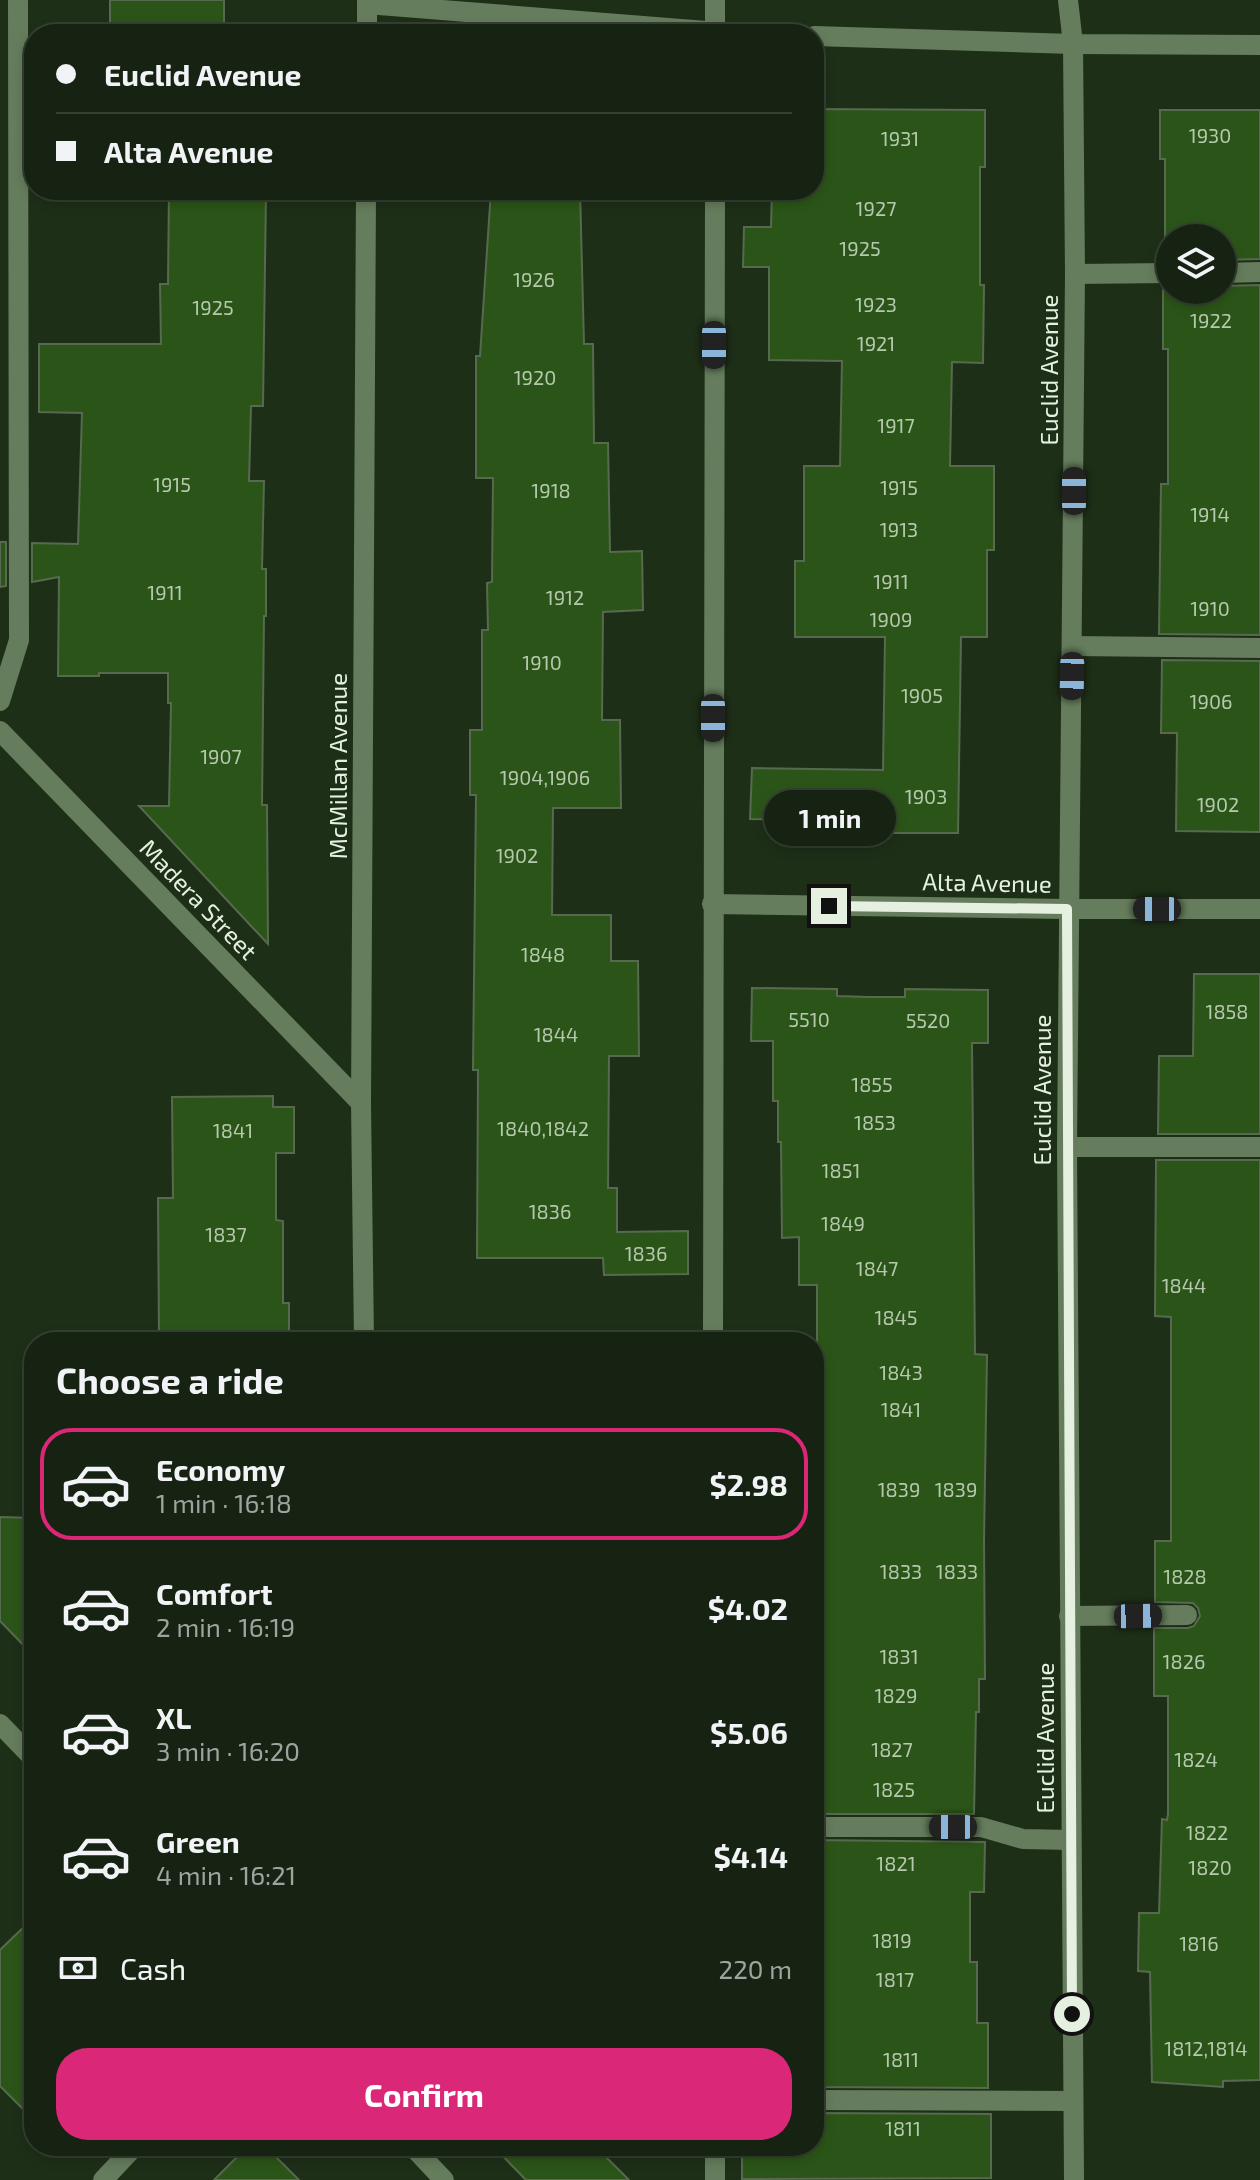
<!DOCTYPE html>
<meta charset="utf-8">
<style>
:root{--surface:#162312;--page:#1f2b1b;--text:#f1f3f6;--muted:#9ea49f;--line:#354032;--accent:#db2777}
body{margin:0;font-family:"Exo 2",sans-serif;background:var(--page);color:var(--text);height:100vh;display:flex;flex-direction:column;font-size:30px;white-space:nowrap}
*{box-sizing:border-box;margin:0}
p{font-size:26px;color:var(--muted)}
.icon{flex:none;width:44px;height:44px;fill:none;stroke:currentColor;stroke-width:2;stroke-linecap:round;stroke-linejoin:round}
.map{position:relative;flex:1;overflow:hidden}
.details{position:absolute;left:24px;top:1332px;width:800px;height:824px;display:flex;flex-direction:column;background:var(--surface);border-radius:32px;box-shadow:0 4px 12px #0003,0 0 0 2px var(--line)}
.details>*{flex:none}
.guide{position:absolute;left:24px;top:24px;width:800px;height:176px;border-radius:32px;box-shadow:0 4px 12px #0003,0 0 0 2px var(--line);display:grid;align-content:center;height:176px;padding:0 32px;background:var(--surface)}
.fabs{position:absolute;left:1156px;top:224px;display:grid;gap:16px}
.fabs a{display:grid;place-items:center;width:80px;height:80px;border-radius:50%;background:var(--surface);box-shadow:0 4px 12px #0003,0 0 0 2px var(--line);font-size:40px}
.end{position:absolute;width:36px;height:36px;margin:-18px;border:10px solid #e5f0e1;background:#111;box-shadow:0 0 0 4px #111}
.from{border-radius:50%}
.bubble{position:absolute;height:56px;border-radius:28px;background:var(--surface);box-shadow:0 4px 12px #0003,0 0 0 2px var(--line);font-size:26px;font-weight:700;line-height:56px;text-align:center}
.car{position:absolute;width:24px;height:48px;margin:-24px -12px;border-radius:10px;box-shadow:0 0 6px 2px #0007;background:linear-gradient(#222 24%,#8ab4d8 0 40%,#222 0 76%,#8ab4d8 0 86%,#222 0)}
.guide b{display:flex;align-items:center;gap:28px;height:76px;font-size:30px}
.guide b+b{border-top:2px solid var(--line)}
.guide i{width:20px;height:20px;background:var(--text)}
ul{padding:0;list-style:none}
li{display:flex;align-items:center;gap:24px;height:112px;margin:0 16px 12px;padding:0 16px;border:4px solid transparent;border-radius:32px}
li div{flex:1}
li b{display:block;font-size:30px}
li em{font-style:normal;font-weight:700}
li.selected{border-color:var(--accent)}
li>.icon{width:72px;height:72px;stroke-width:1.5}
h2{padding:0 32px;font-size:36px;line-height:96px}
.pay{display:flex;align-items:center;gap:20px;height:88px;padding:0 32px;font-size:30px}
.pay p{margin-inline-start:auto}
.cta{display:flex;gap:16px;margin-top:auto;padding:16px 32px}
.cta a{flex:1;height:92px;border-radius:32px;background:var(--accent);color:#fff;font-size:32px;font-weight:700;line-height:92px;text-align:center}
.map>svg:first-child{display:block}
.building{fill:#2b5518;stroke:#576a4f;stroke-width:2}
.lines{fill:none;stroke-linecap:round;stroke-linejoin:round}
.minor{stroke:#657d5c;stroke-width:20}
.route{stroke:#e5f0e1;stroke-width:10}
.labels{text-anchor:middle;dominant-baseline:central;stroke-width:6;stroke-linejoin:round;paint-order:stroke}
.number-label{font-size:20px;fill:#b6c9af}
.street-label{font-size:24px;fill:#e5f0e1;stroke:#1e2f18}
</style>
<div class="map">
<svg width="1260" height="2180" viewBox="0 0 1260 2180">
<rect width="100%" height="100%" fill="#1e2f18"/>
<g class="building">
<rect x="110" y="0" width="114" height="34"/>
<polygon points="814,109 985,110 985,167 980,167 980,285 984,285 983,363 952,362 950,466 994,466 994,550 987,550 987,637 961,637 958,833 893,833 893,822 750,819 752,768 883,770 885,637 795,637 795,561 804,561 804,466 840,466 842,361 769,360 769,267 743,267 744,227 771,227 772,190 814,190"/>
<polygon points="1160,110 1260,110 1260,259 1222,260 1222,238 1170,238 1170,260 1165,260 1165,159 1160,159"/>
<polygon points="169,190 252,190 252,193 266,193 263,406 251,406 249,481 264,481 262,569 266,569 266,616 264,616 262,805 267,805 268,944 139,806 169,806 171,703 168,703 168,673 99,673 99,676 58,676 59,577 32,582 32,543 78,544 82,413 39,412 39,344 161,344 160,284 168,284"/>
<polygon points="491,190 580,190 584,344 593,344 594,443 608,443 610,552 642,551 643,610 603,612 602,720 620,720 621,808 553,808 552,915 611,915 611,961 638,961 639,1056 609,1056 608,1188 617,1188 617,1232 688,1231 688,1274 604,1275 603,1258 477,1258 478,1070 473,1070 476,795 470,795 470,730 482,730 482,630 488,630 487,583 492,582 493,478 476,478 476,356 480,356"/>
<polygon points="1260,285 1260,635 1159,634 1161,484 1168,484 1168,349 1163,349 1163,290 1165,290 1165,286 1170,286 1170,290 1222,290 1222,286"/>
<polygon points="0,542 6,542 6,586 0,587"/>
<polygon points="1162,660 1260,661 1260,832 1176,831 1177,733 1161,733"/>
<polygon points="1194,974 1260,974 1260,1134 1158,1134 1159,1056 1193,1056"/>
<polygon points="752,988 837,989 837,996 868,997 905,997 905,989 988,990 988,1043 972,1043 975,1354 987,1355 984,1540 985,1679 979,1679 979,1712 976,1712 974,1814 814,1814 814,1354 817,1354 817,1285 799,1285 799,1237 782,1238 781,1142 778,1142 778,1101 773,1101 773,1041 751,1041"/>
<polygon points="273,1096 273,1107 294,1107 294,1153 276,1153 276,1220 283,1221 283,1303 289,1303 289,1337 271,1337 271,1342 176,1342 176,1336 159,1336 158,1198 173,1198 172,1097"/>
<polygon points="1156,1160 1260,1160 1260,2080 1223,2081 1223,2087 1152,2082 1150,1972 1138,1971 1139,1913 1159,1913 1162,1819 1167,1820 1168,1814 1168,1696 1154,1696 1154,1628 1188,1628 1194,1626 1200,1616 1198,1608 1193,1603 1155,1602 1155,1541 1171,1541 1171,1317 1155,1316"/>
<polygon points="0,1517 34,1518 34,1656 0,1621"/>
<polygon points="814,1840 985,1842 984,1892 970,1892 970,1962 977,1962 977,2023 988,2023 988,2088 814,2087"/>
<polygon points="34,1917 34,2120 0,2086 0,1950"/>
<polygon points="814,2113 991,2114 991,2178 742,2179 742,2146 814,2146"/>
<polygon points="248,2146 265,2146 299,2180 214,2180"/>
<polygon points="493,2146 595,2146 629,2180 526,2180"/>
</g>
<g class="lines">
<g class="minor">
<polyline points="715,0 715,34"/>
<polyline points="1068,0 1073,44 1075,274 1067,1147 1074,2180"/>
<polyline points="367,4 744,34"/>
<polyline points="367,34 367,0"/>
<polyline points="814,36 1073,44 1260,45"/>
<polyline points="1222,273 1260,272"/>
<polyline points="1075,274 1170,273"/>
<polyline points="1073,646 1260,648"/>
<polyline points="0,701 19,640 18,0"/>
<polyline points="0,731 361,1103"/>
<polyline points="712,904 1067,909 1260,909"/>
<polyline points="1067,1147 1260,1147"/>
<polyline points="364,1342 361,1103 366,190"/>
<polyline points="713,1342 715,190"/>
<polyline points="1069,1616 1187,1615"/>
<polyline points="0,1724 34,1759"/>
<polyline points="814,1827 981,1827 1023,1839 1070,1840"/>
<polyline points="814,2100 1073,2101"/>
<polyline points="412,2146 444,2180"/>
<polyline points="715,2146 715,2180"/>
<polyline points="103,2180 135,2146"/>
</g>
</g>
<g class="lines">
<polyline class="route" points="829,906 1067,909 1072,2014"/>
</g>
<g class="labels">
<g class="number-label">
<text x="1210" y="135">1930</text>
<text x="900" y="138">1931</text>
<text x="876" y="208">1927</text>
<text x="860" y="248">1925</text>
<text x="534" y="279">1926</text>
<text x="876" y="304">1923</text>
<text x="213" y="307">1925</text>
<text x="1211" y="320">1922</text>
<text x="876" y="343">1921</text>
<text x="535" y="377">1920</text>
<text x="896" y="425">1917</text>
<text x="172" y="484">1915</text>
<text x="899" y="487">1915</text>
<text x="551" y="490">1918</text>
<text x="1210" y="514">1914</text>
<text x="899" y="529">1913</text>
<text x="891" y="581">1911</text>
<text x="165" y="592">1911</text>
<text x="565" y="597">1912</text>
<text x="1210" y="608">1910</text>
<text x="891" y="619">1909</text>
<text x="542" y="662">1910</text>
<text x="922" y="695">1905</text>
<text x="1211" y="701">1906</text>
<text x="221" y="756">1907</text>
<text x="545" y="777">1904,1906</text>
<text x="926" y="796">1903</text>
<text x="1218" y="804">1902</text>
<text x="517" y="855">1902</text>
<text x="543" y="954">1848</text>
<text x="1227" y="1011">1858</text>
<text x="809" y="1019">5510</text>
<text x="928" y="1020">5520</text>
<text x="556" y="1034">1844</text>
<text x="872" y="1084">1855</text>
<text x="875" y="1122">1853</text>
<text x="543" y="1128">1840,1842</text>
<text x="233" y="1130">1841</text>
<text x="841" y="1170">1851</text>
<text x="550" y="1211">1836</text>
<text x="843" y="1223">1849</text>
<text x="226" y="1234">1837</text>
<text x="646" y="1253">1836</text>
<text x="877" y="1268">1847</text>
<text x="1184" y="1285">1844</text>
<text x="896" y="1317">1845</text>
<text x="901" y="1372">1843</text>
<text x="901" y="1409">1841</text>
<text x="899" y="1489">1839</text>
<text x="956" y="1489">1839</text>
<text x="901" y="1571">1833</text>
<text x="957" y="1571">1833</text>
<text x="1185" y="1576">1828</text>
<text x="899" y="1656">1831</text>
<text x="1184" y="1661">1826</text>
<text x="896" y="1695">1829</text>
<text x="892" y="1749">1827</text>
<text x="1196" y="1759">1824</text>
<text x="894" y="1789">1825</text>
<text x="1207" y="1832">1822</text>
<text x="896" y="1863">1821</text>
<text x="1210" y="1867">1820</text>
<text x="892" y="1940">1819</text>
<text x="1199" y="1943">1816</text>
<text x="895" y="1979">1817</text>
<text x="1206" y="2048">1812,1814</text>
<text x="901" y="2059">1811</text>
<text x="903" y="2128">1811</text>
</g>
<g class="street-label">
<text transform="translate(1048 370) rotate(-90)">Euclid Avenue</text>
<text transform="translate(337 766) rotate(-90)">McMillan Avenue</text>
<text transform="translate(987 882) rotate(1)">Alta Avenue</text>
<text transform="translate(199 899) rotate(46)">Madera Street</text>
<text transform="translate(1041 1090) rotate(-90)">Euclid Avenue</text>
<text transform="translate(1044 1738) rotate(-90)">Euclid Avenue</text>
</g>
</g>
</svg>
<div class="fabs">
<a><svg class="icon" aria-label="layers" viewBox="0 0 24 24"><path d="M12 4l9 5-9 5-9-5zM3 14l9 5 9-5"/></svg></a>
</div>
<i class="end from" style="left:1072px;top:2014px"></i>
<i class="end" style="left:829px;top:906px"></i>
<div class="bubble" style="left:764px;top:790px;width:132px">1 min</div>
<i class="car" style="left:714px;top:345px;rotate:180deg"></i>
<i class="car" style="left:1074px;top:491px;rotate:0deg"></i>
<i class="car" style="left:1072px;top:676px;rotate:181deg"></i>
<i class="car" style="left:713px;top:718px;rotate:180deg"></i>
<i class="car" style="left:1157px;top:909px;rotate:270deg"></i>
<i class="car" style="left:1138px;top:1616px;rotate:89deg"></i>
<i class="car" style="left:953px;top:1827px;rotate:270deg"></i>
<div class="guide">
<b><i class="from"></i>Euclid Avenue</b>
<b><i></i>Alta Avenue</b>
</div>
<section class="details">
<h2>Choose a ride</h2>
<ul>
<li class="selected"><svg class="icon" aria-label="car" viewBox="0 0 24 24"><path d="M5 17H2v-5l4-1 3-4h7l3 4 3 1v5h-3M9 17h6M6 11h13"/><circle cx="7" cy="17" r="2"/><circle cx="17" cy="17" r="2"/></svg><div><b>Economy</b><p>1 min · 16:18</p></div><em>$2.98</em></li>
<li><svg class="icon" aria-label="car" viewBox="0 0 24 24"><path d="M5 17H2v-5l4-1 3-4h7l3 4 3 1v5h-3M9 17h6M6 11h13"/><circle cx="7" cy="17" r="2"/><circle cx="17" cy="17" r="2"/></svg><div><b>Comfort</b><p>2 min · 16:19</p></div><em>$4.02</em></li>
<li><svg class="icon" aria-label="car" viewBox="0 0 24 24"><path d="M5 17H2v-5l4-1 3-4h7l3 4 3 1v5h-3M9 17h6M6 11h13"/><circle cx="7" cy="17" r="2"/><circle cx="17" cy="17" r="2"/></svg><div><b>XL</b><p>3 min · 16:20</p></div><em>$5.06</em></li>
<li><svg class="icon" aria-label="car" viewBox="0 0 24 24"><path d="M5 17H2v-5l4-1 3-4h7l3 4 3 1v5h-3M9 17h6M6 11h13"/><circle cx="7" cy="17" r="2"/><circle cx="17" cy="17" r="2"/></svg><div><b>Green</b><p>4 min · 16:21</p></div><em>$4.14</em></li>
</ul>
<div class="pay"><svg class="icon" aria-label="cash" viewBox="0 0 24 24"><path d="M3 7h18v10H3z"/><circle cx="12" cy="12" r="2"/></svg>Cash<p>220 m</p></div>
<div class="cta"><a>Confirm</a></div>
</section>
</div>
